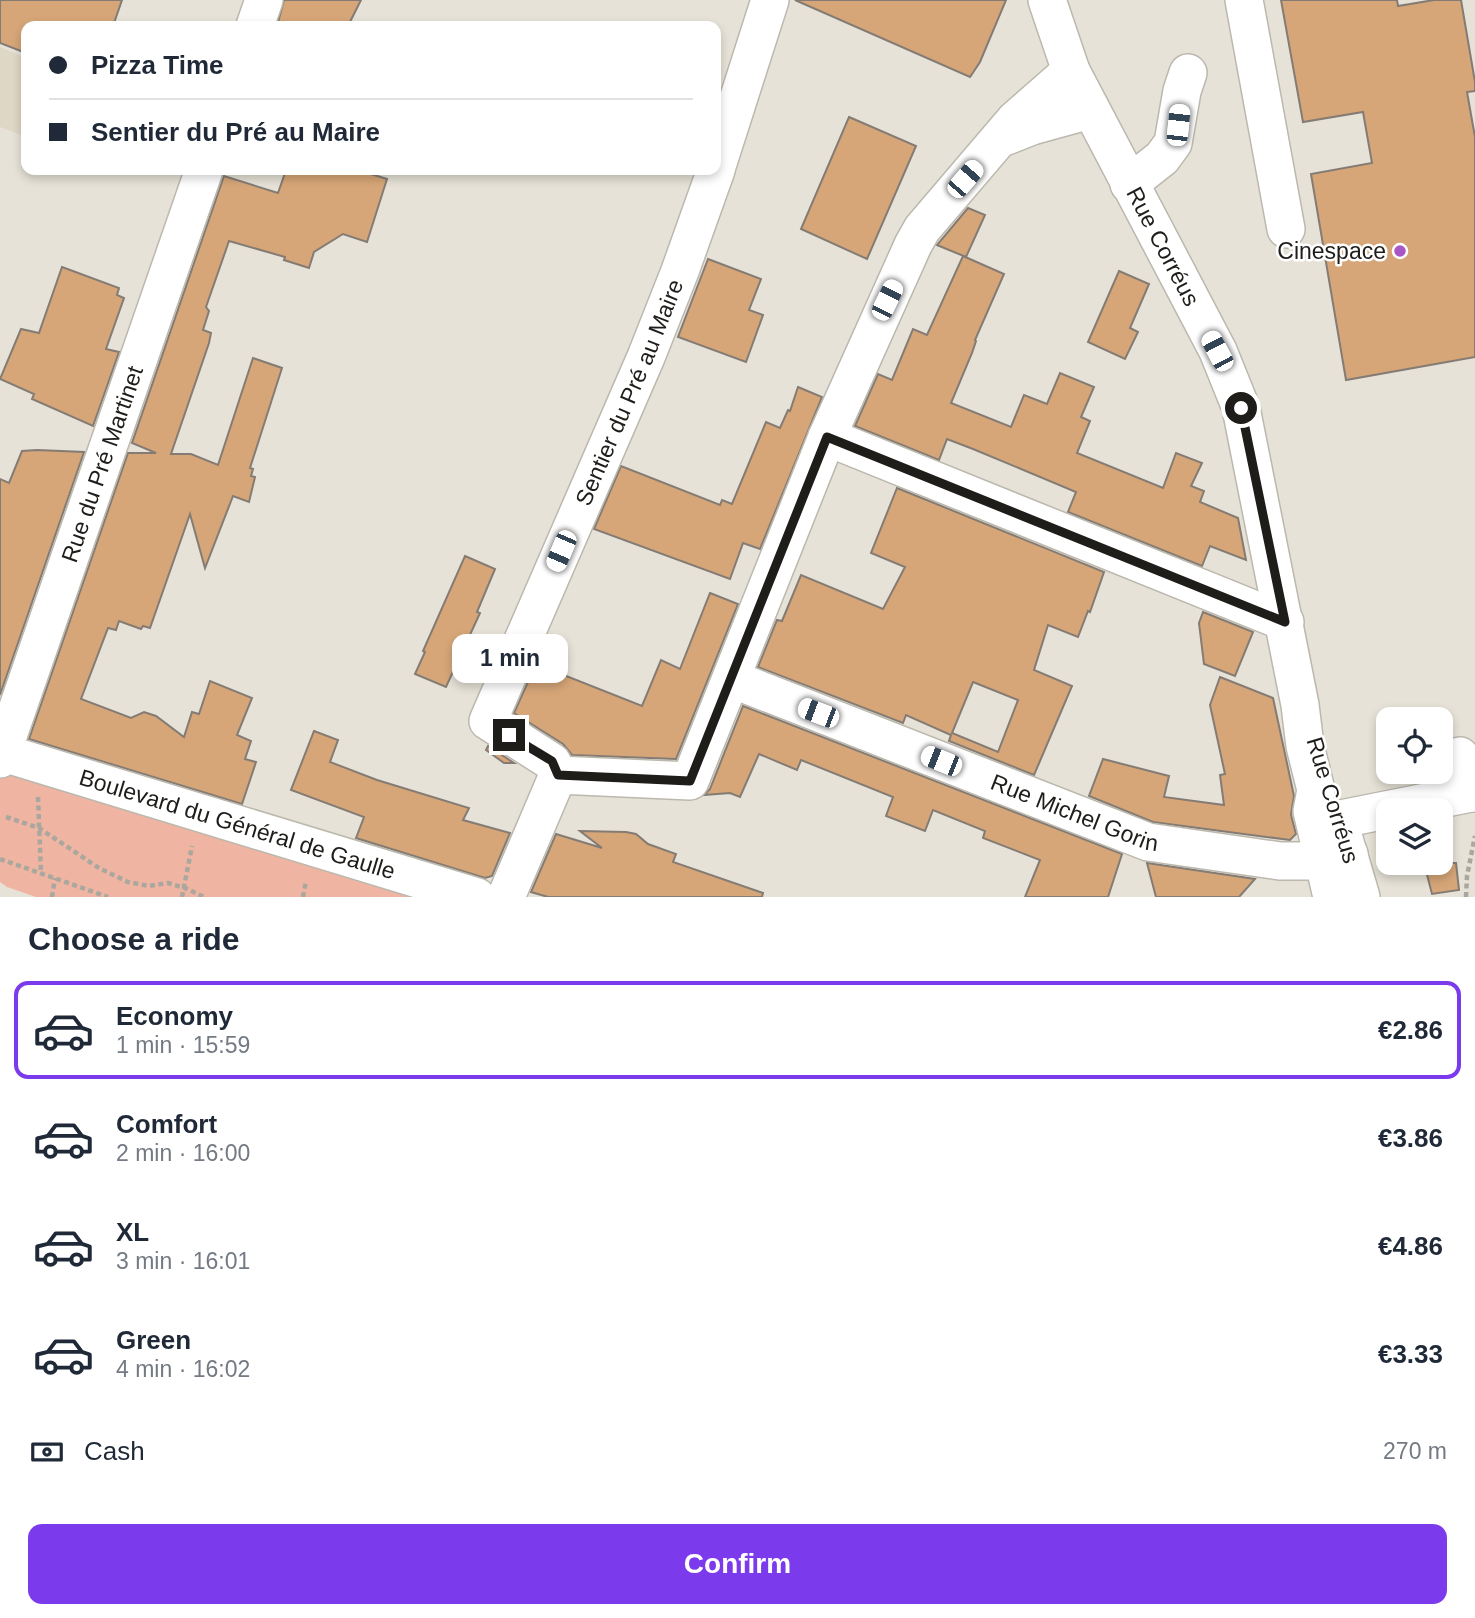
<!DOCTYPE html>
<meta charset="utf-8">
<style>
:root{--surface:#fff;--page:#f2f2f3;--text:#1f2937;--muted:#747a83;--line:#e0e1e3;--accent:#7c3aed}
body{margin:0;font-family:Arial,sans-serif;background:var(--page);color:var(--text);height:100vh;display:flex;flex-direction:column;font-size:26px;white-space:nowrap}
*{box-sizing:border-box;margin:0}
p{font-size:23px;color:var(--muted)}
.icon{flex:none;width:38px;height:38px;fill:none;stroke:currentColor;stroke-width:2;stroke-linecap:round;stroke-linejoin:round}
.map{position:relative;height:897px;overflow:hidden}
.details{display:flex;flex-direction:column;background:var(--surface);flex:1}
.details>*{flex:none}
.hud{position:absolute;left:21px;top:21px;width:700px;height:154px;border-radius:14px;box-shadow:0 4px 10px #0003;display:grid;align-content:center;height:154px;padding:0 28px;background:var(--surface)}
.fabs{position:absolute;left:1376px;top:707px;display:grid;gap:14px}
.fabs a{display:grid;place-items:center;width:77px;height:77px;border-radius:14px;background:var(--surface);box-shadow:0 4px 10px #0003;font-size:35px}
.end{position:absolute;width:32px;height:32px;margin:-16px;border:9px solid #1f1d19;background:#fff;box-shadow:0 0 0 4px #fff}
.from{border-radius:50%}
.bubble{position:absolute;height:49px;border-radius:14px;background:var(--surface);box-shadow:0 4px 10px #0003;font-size:23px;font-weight:700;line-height:49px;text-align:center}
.car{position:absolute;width:21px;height:42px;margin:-21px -10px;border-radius:9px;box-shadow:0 0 5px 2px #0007;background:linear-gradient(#fff 24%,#345 0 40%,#fff 0 76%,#345 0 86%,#fff 0)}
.hud b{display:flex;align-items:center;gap:24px;height:66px;font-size:26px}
.hud b+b{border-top:2px solid var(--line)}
.hud i{width:18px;height:18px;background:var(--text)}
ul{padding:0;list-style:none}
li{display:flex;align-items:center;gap:21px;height:98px;margin:0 14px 10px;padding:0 14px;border:4px solid transparent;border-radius:14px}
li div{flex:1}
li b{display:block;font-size:26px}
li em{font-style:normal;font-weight:700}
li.on{border-color:var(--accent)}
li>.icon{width:63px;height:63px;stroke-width:1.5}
h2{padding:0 28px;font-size:32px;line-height:84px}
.pay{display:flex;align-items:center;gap:18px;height:77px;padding:0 28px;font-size:26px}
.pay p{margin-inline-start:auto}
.cta{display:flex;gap:14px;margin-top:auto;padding:14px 28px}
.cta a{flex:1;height:80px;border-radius:14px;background:var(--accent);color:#fff;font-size:28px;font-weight:700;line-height:80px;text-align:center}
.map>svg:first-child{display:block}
.built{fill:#ded7c5}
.green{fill:#f0b4a2}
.building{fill:#d6a678;stroke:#847c74;stroke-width:2;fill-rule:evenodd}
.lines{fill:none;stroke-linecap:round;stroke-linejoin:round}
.minor-casing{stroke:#bcb8ad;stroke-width:40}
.path{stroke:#aaa79e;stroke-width:4.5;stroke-dasharray:5 3.5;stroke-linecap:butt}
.minor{stroke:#fff;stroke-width:37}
.route{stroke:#1f1d19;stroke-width:9}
.poi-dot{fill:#a956c6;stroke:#fff;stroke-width:2.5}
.labels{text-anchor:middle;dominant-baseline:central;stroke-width:5;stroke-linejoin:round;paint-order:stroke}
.street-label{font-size:23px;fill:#1f1d19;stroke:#fff}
.poi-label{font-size:23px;fill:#1f1d19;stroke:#fff;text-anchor:end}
</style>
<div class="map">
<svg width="1475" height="897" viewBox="0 0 1475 897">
<rect width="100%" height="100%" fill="#e6e2d7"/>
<polygon class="built" points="0,47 26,58 26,137 0,127"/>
<polygon class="green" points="0,769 425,897 36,897 7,887 0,882"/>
<g class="building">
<polygon points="0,0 122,0 113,26 26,26 26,53 0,43"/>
<polygon points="284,0 361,0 348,26 277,26"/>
<polygon points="795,0 1006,0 980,62 970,77"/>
<polygon points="1281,0 1397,0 1398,6 1434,0 1461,0 1475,82 1475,91 1467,92 1475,137 1475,357 1346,380 1311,174 1372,163 1363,112 1303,122"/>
<polygon points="849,117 916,146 867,259 801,229"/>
<polygon points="286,170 358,170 387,179 367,242 343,234 314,252 309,268 284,260 285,257 229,241 206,307 209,311 203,330 211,333 209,343 171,454 191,454 218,465 253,358 282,368 250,468 253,469 251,476 255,477 249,502 233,496 205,568 190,514 150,628 143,626 141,629 119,621 116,630 108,628 81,699 131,718 144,712 156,716 184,737 192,712 199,714 210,681 252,698 237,735 251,741 245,759 256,762 242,804 29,739 128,453 156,453 132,443 224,176 278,193"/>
<polygon points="968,208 985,215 966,257 937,245"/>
<polygon points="963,256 1004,274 975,340 976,341 972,353 951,403 1011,427 1024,395 1047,404 1060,373 1094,387 1081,417 1090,421 1077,453 1163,488 1176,453 1202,463 1191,486 1204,491 1200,502 1238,518 1246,560 1210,546 1202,566 1068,512 1076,492 973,449 947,439 939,460 855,426 878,374 892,380 913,329 927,335"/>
<polygon points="708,259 761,279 749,310 763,315 746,362 678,337"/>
<polygon points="62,267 119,288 117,295 124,298 106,349 119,352 93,426 32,399 34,394 0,379 21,329 39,333"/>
<polygon points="1119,271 1149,284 1130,328 1138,332 1125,359 1088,342"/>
<polygon points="798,387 822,397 760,549 743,543 730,579 594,529 621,466 720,505 722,500 732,504 766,422 780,428 788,410 790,411"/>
<polygon points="37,450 84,452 0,695 0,479 9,483 22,451"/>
<path d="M897,488L1104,572L1090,612L1088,611L1078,637L1048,625L1034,670L1072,686L1034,775L949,741L951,735L906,715L903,723L758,667L777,620L782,621L801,575L883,609L905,567L871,553ZM973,682L1018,700L998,752L952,733Z"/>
<polygon points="465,556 495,569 477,612 480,613 446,687 415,674 425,652 423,651"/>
<polygon points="710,593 738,604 676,759 572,755 563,744 514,713 536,664 642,706 661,660 680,669"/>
<polygon points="1203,612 1253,632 1235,676 1204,664 1199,623"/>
<polygon points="1220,677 1273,698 1294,796 1291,815 1296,834 1290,840 1153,822 1089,796 1103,759 1169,776 1164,797 1224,805 1220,775 1225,774 1210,705"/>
<polygon points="743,706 1122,854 1108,897 1025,897 1040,860 983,838 985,831 933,810 925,831 886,816 893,797 801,760 797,770 759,754 740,797 730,793 704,795 710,789"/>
<polygon points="314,731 338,740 330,762 377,780 469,808 463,820 510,833 492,876 485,878 356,838 364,817 291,790"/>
<polygon points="488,746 514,763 504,763 486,750"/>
<polygon points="580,831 626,832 636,834 648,844 676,854 673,862 763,893 762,897 548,897 531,892 556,834 602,848"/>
<polygon points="1147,863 1255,879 1239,897 1156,897"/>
<polygon points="1424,863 1456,863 1459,890 1432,894"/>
</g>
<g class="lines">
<g class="minor-casing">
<g id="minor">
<path id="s1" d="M1047,0L1071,71L1218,351L1241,408L1300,705L1305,746L1316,790L1312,811L1332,897"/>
<polyline points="1244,0 1286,229"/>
<polyline points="255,26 264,0"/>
<polyline points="1004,137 1032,126 1090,110"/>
<polyline points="716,169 770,0"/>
<polyline points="1129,184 1162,158 1173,143 1182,91 1188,73"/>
<polyline points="827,437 1285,622"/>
<path id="s2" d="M732,679L1148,842L1280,861H1312L1349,854"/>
<path id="s3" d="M0,752L477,897"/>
<polyline points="1460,756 1471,793 1475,793"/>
<path id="s4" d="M0,759L204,170"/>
<path id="s5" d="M558,775L552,762L488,721L646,357L680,271L716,170"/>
<polyline points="1316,824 1471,793"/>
<polyline points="1342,832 1361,897"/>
<polyline points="506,897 558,775 690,781 827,437 913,245 922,229 1015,120 1071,71"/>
</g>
</g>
<g class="path">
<polyline points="38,797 41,873"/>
<polyline points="6,817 39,828 99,868 128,882 149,886 168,883 185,888 204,897"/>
<polyline points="0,859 108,897"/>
<polyline points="52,897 55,878"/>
<polyline points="182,897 192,846"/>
<polyline points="303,897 306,881"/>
<polyline points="1466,897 1467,876 1475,836"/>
</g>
<use href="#minor" class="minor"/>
</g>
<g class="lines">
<polyline class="route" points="509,735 552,761 558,775 690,781 827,437 1285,622 1241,408"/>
</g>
<circle class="poi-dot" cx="1400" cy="251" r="7"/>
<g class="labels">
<g class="street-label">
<text stroke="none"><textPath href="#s1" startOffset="273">Rue Corréus</textPath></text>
<text stroke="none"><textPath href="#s5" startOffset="448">Sentier du Pré au Maire</textPath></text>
<text stroke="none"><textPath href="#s4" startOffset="312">Rue du Pré Martinet</textPath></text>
<text transform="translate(1333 800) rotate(73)">Rue Corréus</text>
<text stroke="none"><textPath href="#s2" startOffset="368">Rue Michel Gorin</textPath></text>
<text stroke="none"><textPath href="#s3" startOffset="248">Boulevard du Général de Gaulle</textPath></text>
</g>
<g class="poi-label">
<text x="1386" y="251">Cinespace</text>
</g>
</g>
</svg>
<div class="fabs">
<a><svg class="icon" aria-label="locate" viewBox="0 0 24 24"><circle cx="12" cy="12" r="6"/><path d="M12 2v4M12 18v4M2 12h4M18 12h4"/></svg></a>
<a><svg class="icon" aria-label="layers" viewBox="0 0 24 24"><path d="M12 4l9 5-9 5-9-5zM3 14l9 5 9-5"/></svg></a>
</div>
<i class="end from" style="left:1241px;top:408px"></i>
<i class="end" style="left:509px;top:735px"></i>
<div class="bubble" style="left:452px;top:634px;width:116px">1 min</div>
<i class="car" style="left:1178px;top:125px;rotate:6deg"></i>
<i class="car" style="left:965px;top:179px;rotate:41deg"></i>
<i class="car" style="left:887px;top:300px;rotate:26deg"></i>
<i class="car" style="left:1217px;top:351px;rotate:332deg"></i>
<i class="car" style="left:561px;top:551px;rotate:203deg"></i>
<i class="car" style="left:818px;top:713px;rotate:291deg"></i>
<i class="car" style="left:941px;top:761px;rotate:292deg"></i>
<div class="hud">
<b><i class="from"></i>Pizza Time</b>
<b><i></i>Sentier du Pré au Maire</b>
</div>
</div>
<section class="details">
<h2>Choose a ride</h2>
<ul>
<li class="on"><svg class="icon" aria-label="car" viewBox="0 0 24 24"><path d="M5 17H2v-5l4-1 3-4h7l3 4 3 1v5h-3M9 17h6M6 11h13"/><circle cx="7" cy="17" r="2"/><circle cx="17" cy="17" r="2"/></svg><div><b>Economy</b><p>1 min · 15:59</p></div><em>€2.86</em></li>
<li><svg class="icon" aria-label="car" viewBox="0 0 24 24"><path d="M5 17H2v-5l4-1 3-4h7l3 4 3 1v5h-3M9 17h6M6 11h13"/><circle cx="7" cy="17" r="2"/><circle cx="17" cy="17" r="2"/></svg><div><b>Comfort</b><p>2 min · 16:00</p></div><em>€3.86</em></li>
<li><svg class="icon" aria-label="car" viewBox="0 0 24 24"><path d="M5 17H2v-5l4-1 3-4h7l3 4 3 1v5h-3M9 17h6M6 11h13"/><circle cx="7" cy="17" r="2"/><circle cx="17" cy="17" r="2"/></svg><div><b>XL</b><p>3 min · 16:01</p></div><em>€4.86</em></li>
<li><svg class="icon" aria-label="car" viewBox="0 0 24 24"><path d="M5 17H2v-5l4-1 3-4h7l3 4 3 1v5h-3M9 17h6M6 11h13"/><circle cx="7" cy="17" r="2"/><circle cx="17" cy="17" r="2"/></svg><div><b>Green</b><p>4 min · 16:02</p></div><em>€3.33</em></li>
</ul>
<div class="pay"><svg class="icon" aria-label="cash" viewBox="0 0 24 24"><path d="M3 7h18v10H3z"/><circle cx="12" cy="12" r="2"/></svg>Cash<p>270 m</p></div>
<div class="cta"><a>Confirm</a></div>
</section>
